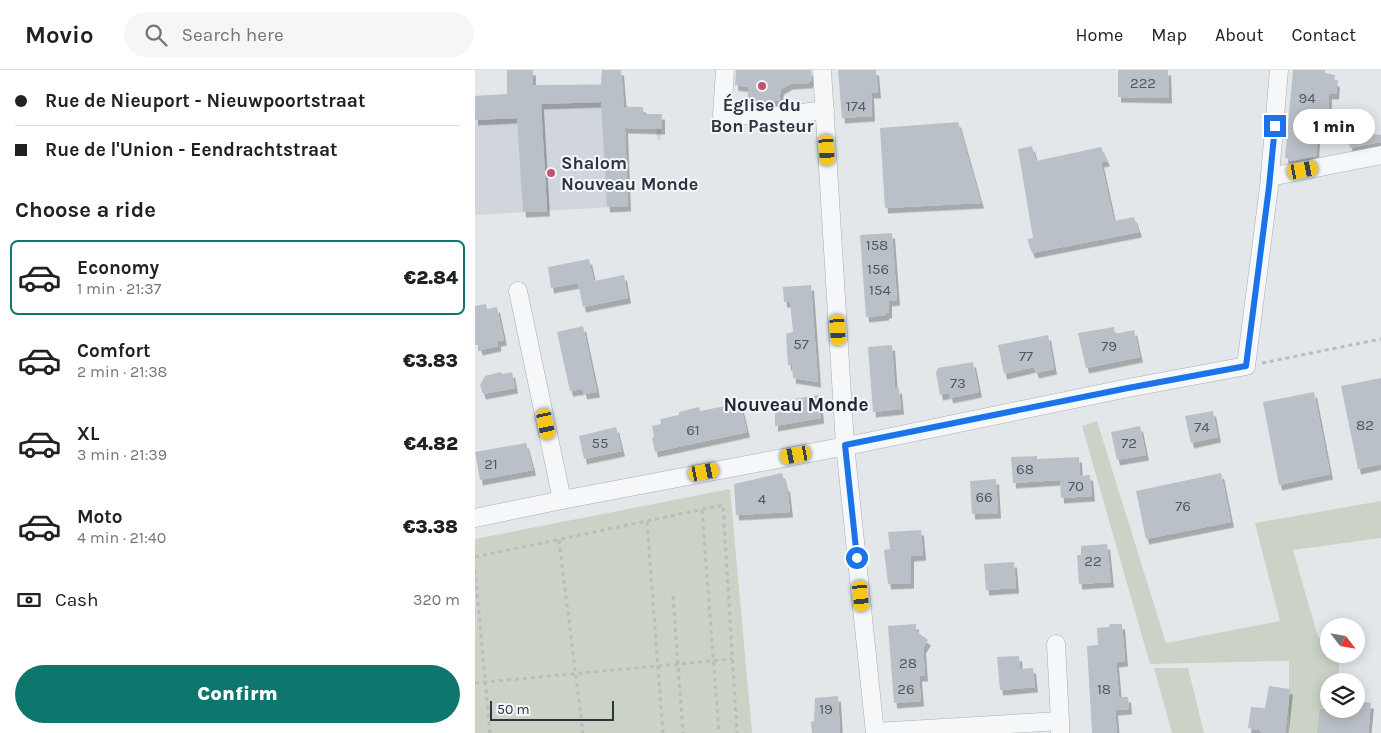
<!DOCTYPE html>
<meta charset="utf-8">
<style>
:root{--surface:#fff;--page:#f6f6f6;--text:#202124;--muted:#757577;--line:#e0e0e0;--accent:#0f766e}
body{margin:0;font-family:Karla,sans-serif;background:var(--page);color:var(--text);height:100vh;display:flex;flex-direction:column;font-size:19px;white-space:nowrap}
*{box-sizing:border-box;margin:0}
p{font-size:16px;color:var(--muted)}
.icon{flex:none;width:28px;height:28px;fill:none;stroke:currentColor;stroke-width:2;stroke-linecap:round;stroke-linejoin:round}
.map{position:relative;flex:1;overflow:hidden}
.details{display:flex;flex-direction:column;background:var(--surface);width:475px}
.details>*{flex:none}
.guide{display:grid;align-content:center;height:110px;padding:0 15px;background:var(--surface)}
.needle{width:32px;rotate:121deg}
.controls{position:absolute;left:845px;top:548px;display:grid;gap:10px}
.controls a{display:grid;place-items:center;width:45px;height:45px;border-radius:50%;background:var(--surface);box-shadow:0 2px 12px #0003;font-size:25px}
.scale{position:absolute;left:15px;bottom:12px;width:124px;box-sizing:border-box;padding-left:5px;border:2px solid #2c3641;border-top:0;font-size:14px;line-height:18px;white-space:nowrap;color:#2c3641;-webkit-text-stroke:4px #f3f5f8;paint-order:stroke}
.end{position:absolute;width:22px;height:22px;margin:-11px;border:6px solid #1a73e8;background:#fff;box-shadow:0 0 0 2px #fff}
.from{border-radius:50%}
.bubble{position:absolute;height:35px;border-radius:18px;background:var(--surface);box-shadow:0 2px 12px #0003;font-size:16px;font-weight:800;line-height:35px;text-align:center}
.car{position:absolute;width:15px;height:30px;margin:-15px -8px;border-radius:6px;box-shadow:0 0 4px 1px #0007;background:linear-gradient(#f5c518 24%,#345 0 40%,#f5c518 0 76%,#345 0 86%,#f5c518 0)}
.guide b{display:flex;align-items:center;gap:18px;height:48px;font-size:19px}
.guide b+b{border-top:1px solid var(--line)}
.guide i{width:12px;height:12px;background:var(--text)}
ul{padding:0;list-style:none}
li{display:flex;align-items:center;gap:15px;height:75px;margin:0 10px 8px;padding:0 5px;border:2px solid transparent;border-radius:8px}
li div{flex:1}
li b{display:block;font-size:19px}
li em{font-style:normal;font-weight:800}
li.active{border-color:var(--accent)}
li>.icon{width:45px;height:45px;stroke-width:1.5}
h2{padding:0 15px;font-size:22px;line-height:60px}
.pay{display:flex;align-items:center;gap:12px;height:55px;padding:0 15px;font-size:19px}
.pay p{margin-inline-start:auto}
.cta{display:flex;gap:10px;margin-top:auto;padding:10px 15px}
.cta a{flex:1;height:58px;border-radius:30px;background:var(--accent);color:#fff;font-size:20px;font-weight:800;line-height:58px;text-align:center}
header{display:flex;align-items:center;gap:30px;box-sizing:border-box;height:70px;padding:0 25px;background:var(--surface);border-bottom:1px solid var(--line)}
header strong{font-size:24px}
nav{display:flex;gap:28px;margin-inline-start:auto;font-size:18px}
.search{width:350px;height:45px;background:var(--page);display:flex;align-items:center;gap:12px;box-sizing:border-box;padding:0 18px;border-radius:28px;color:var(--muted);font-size:19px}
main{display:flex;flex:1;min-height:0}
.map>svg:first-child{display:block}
.built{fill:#d1d6dc}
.green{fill:#cad3c5}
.building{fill:#bac0c7;filter:url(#shadow)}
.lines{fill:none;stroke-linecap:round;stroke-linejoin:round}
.minor-casing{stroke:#a8aeb4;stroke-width:19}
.path{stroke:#b9bdc2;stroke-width:3;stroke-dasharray:4 4;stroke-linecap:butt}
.minor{stroke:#f5f7f9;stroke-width:18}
.route{stroke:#1a73e8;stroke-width:6}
.poi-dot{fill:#c6516f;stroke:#f3f5f8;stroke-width:2}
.labels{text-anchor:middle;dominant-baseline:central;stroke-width:4;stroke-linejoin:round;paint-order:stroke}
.number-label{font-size:15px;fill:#505862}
.poi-label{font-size:18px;font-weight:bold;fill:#2c3641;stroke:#f3f5f8}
.neighbourhood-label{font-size:19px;font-weight:bold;fill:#1e2732;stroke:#f3f5f8}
</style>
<header>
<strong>Movio</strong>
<div class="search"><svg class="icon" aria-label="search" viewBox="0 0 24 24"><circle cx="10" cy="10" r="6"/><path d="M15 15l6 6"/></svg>Search here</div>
<nav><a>Home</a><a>Map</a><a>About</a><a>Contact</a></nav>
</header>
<main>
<section class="details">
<div class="guide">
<b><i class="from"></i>Rue de Nieuport - Nieuwpoortstraat</b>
<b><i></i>Rue de l'Union - Eendrachtstraat</b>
</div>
<h2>Choose a ride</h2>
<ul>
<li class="active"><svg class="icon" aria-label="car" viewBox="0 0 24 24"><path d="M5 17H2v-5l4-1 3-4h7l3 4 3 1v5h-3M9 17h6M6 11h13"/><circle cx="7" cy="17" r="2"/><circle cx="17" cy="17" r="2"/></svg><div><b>Economy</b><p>1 min · 21:37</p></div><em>€2.84</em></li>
<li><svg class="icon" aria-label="car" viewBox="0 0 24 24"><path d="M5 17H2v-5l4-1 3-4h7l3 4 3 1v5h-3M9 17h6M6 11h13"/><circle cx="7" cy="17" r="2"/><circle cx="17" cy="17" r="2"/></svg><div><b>Comfort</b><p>2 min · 21:38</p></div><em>€3.83</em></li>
<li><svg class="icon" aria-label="car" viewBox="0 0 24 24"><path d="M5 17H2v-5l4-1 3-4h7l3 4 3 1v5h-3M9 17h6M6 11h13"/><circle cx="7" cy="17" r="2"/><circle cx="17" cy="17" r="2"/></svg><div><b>XL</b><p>3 min · 21:39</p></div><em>€4.82</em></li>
<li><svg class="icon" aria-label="car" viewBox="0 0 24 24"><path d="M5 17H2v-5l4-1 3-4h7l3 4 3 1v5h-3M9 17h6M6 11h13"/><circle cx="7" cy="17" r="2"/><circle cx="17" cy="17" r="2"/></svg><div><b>Moto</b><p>4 min · 21:40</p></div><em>€3.38</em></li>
</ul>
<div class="pay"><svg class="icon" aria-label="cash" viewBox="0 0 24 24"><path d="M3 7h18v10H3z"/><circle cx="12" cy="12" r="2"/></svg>Cash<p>320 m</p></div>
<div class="cta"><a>Confirm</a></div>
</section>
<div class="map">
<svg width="906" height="663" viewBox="0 0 906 663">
<defs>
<filter id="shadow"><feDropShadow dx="3" dy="5.5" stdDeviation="0" flood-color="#0004"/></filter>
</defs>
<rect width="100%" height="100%" fill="#e3e7ea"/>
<polygon class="built" points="32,0 58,0 59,15 126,14 127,0 146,0 149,36 168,37 169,44 187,44 186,70 182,70 181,59 167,58 150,52 153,136 0,145 0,26 32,24"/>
<g class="green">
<polygon points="622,351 691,573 805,551 780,453 906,431 906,468 818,480 843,567 854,572 854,584 865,584 863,611 854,611 854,639 860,639 857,663 814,663 814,591 675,594 607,356"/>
<polygon points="255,419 277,663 0,663 0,469"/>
<polygon points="679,598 713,598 729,663 697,663"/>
</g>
<g class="building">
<polygon points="32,0 58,0 58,15 126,15 127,0 146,0 149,37 168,37 168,44 187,44 187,59 150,58 153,136 132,137 126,32 66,34 72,141 48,142 42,48 0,50 0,26 32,24"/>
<polygon points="261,0 336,0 337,9 334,13 315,14 306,19 304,31 273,31 273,17 260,15"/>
<polygon points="363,0 401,0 403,23 396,23 397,46 367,48"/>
<polygon points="643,0 693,0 694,28 643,27"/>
<polygon points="818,0 850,0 850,3 860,5 859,10 862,12 861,24 854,24 853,68 842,68 841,86 816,91 810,87"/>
<polygon points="483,52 506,133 410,138 405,58"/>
<polygon points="872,61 906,65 906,72 875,78"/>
<polygon points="557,76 561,91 626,77 632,91 626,92 639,151 659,147 664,162 557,183 552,169 558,168 543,79"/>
<polygon points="417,163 422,230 414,231 414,243 411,243 411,245 391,247 385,165"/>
<polygon points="114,189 119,211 149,205 153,228 108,237 103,213 76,218 73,197"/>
<polygon points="336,215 341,284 343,312 318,308 317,295 313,295 311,264 318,262 315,232 309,232 308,217"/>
<polygon points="11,234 12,239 22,237 29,270 23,271 23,276 5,280 3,275 0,275 0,236"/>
<polygon points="108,256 122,322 109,324 108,319 95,321 82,262"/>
<polygon points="639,257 640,264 659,260 665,287 611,298 603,263"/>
<polygon points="573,265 579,299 561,303 559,297 529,304 523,275"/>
<polygon points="417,275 420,319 424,318 426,339 398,342 393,277"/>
<polygon points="498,292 504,322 475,328 474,323 465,325 461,303 463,298"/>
<polygon points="26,302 27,304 37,302 40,318 8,324 5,315 10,306"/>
<polygon points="906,308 906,394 883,399 866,316"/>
<polygon points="839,322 855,404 804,415 788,332"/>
<polygon points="344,325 346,348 300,356 300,342 307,340 307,331"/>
<polygon points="265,333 272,362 180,382 177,368 179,367 177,356 186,354 185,349 204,345 204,342 224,337 225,341"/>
<polygon points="738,341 743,367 716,373 710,346"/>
<polygon points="665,356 671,385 642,390 636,362"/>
<polygon points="141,357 147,381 109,389 104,366"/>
<polygon points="51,373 58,400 5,410 0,382"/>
<polygon points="562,386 562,389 604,387 605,406 615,405 617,426 586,428 585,410 538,413 536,387"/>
<polygon points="307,403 311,417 312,416 315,442 261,445 259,414"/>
<polygon points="746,403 756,452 671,469 661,421"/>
<polygon points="521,409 523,443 497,444 495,411"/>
<polygon points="446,460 448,485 436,486 436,513 413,514 409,480 415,479 413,462"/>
<polygon points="632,474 636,512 604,514 602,485 606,485 606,476"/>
<polygon points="539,492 541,518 511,520 509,494"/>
<polygon points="441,554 441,561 453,570 448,578 450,606 444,606 446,631 419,633 413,556"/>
<polygon points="635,554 647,554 650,591 641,592 644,627 653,627 654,639 640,640 642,663 617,663 612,576 623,575 622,558 634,557"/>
<polygon points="544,586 545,599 558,598 560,617 525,620 522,587"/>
<polygon points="794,616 815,619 810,663 787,663 784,660 773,658 776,637 790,638"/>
<polygon points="363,626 365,663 337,663 336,652 339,651 340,628"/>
<polygon points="881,631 896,633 893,663 842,663 845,639 881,639"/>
</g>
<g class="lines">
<g class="minor-casing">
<g id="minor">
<polyline points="250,0 247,45 305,46 350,40"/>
<polyline points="347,0 370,375 400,663"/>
<polyline points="795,107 906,85"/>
<polyline points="43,221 87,430"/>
<polyline points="0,448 87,430 387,373 653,318 771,296 794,117 804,0"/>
<polyline points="581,574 585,651"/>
<polyline points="400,662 585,651 585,663"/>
</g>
</g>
<g class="path">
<polyline points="787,293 906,269"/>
<polyline points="227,440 244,663"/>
<polyline points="172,452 188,663"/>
<polyline points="84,470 108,663"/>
<polyline points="0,487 248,435 262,663"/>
<polyline points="0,500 15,663"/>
<polyline points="198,526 208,663"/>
<polyline points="0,613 257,589"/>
</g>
<use href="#minor" class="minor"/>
</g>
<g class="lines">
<polyline class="route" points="382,488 370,375 653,318 771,296 794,117 800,56"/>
</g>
<g class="poi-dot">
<circle cx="287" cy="16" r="5"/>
<circle cx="76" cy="103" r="5"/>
</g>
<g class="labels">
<g class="number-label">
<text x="668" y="13">222</text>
<text x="832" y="28">94</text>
<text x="381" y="36">174</text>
<text x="402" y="175">158</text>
<text x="403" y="199">156</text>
<text x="405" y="220">154</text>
<text x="326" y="274">57</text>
<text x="634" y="276">79</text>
<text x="551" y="286">77</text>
<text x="483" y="313">73</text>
<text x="890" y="355">82</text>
<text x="727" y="357">74</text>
<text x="218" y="360">61</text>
<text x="125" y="373">55</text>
<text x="654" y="373">72</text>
<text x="16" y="394">21</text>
<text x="550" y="399">68</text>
<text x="601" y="416">70</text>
<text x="509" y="427">66</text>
<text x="287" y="429">4</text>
<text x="708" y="436">76</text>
<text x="618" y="491">22</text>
<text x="433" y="593">28</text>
<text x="431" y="619">26</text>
<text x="629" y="619">18</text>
<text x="351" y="639">19</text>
</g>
<g class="poi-label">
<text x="287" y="35">Église du<tspan x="287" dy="21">Bon Pasteur</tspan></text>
<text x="86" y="93" text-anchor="start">Shalom<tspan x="86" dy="21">Nouveau Monde</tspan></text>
</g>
<g class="neighbourhood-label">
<text x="321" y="335">Nouveau Monde</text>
</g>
</g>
</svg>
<div class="controls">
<a><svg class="needle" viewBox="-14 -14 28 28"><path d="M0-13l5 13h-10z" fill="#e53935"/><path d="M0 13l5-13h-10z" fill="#757577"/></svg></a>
<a><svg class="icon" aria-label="layers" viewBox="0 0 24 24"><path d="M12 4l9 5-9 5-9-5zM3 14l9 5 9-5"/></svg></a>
</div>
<div class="scale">50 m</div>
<i class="end from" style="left:382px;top:488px"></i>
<i class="end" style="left:800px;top:56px"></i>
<div class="bubble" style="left:818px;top:39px;width:82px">1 min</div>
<i class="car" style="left:352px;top:80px;rotate:176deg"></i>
<i class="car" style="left:828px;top:100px;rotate:79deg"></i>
<i class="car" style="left:363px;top:260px;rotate:176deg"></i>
<i class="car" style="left:71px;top:354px;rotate:168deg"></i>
<i class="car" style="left:321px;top:385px;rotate:259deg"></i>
<i class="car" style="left:229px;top:402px;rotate:79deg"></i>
<i class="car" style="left:386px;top:526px;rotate:174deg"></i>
</div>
</main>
